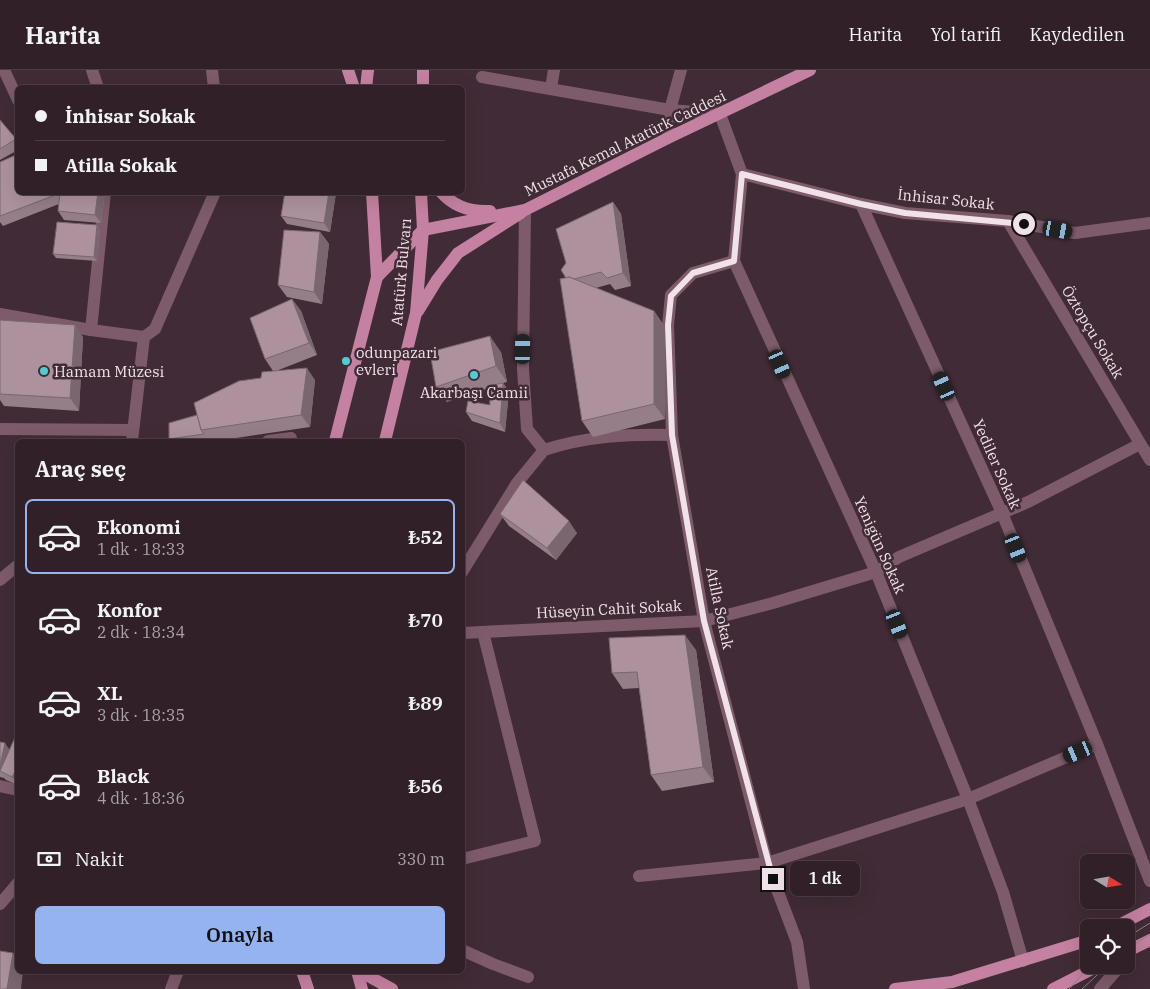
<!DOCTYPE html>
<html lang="tr">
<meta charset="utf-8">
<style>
:root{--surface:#312028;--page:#3d2d34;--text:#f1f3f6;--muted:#a8a3a8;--line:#4c3e45;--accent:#95b2f1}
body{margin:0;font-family:"IBM Plex Serif",serif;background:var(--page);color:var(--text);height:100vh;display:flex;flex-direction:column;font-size:19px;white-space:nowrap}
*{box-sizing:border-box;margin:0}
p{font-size:16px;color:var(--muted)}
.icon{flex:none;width:28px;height:28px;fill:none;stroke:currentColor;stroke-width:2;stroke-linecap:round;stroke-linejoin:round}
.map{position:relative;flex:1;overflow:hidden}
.details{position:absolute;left:15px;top:369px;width:450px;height:535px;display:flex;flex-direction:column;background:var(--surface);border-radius:8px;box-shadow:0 5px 20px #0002,0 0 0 1px var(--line)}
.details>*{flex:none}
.banner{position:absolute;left:15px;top:15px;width:450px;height:110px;border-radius:8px;box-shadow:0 5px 20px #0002,0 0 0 1px var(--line);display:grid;align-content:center;height:110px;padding:0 20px;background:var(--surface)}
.needle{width:32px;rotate:101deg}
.fabs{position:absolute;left:1080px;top:784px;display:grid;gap:10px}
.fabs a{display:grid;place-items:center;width:55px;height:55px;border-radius:8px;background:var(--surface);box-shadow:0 5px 20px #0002,0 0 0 1px var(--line);font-size:25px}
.end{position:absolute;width:22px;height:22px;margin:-11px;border:6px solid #f1e2e9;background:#111;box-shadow:0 0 0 2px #111}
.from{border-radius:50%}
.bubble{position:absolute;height:35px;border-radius:8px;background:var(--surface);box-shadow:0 5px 20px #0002,0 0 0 1px var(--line);font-size:16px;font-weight:600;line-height:35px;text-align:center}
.car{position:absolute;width:15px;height:30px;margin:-15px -8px;border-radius:6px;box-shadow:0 0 4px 1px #0007;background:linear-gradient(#222 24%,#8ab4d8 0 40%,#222 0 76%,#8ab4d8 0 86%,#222 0)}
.banner b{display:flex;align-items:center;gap:18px;height:48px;font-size:19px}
.banner b+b{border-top:1px solid var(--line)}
.banner i{width:12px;height:12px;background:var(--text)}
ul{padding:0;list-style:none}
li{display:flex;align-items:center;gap:15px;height:75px;margin:0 10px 8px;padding:0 10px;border:2px solid transparent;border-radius:8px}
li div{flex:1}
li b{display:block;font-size:19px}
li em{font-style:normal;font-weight:600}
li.on{border-color:var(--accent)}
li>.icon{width:45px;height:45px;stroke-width:1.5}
h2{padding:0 20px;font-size:22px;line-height:60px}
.pay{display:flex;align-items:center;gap:12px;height:55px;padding:0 20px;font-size:19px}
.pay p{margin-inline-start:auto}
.primary-button{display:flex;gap:10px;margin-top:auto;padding:10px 20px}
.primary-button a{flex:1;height:58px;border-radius:8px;background:var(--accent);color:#111;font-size:20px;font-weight:600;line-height:58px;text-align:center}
header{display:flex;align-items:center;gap:30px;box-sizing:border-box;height:70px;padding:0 25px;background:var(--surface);border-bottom:1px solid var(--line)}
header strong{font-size:24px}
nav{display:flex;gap:28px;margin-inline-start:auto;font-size:18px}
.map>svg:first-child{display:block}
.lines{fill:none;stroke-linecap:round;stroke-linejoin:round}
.minor{stroke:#7d5b6b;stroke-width:12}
.major{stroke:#c581a1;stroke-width:12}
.tram{stroke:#917f88;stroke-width:1}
.wall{fill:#957e88}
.shaded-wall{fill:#79666f}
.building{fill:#ad929e;stroke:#79666f}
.route{stroke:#f1e2e9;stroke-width:6}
.poi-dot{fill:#51ccd2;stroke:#412b36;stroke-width:2}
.labels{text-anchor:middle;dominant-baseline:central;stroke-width:5;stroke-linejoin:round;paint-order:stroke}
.street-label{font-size:15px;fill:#f1e2e9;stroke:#412b36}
.poi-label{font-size:15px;fill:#f1e2e9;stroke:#412b36;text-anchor:start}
</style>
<header>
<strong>Harita</strong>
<nav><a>Harita</a><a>Yol tarifi</a><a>Kaydedilen</a></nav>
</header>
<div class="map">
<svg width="1150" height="919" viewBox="0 0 1150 919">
<rect width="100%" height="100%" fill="#412b36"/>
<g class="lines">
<g class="minor">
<polyline points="4,0 18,30"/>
<polyline points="92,0 98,18"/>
<polyline points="212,0 214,18"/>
<polyline points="482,7 670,40 720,44 742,104 734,191 876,502 968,729 1003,822 1023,891"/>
<polyline points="551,18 554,0"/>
<polyline points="668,68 670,40 681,0"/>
<polyline points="742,104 861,134 905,143 1008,151 1075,163 1150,153"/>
<polyline points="861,134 1002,443 1097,674 1150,811"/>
<polyline points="1008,151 1150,390"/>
<polyline points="734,191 693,203 671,225 668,255 672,365 704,551 767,793 797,872 804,919"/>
<polyline points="0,244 91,260 144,267"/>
<polyline points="91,260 105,122"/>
<polyline points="0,359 133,360"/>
<polyline points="132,371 144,267 155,259 215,122"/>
<polyline points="268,371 291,368"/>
<path d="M544,380C587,366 628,364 672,365"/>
<polyline points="462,502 517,413 544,380 527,359 523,299 525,140"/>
<polyline points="0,510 18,495"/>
<polyline points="462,563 704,551 773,533 876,502 899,487 1028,432 1140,374"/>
<polyline points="0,716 18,720"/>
<polyline points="462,789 535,771 483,562"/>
<polyline points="639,806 767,793 968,729 1097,674"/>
<polyline points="0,834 18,813"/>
<polyline points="462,880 493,894 528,907"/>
<polyline points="171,919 178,901"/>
<polyline points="1100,919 1121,895"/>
</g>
<g class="major">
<polyline points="348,0 354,18"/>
<polyline points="366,18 368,0"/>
<polyline points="423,18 423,0"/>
<path d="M441,122C454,137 470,142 490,141"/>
<polyline points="377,207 423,160 525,140 668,68 810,0"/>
<polyline points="418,241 437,210 458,183 521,143"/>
<polyline points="335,371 377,207 372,122"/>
<polyline points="385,371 416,243 423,160 421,122"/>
<polyline points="1113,858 1150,839"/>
<polyline points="1126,882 1150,870"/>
<polyline points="302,901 308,919"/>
<polyline points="357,901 362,919"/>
<polyline points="359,901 392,919"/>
<polyline points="895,919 952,912 1089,870"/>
<polyline points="1053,919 1100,895"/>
</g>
<g class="tram">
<polyline points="1126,868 1150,853"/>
<polyline points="1126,880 1150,864"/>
<polyline points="1069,919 1091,895"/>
<polyline points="1082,919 1108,895"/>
</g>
</g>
<g class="wall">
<polygon points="0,50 18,71 18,80 0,90"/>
<polygon points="0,92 18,122 105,122 101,153 64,150 58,141 59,134 3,156 0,152"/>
<polygon points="285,122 336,122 336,123 330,162 287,154 281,146"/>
<polygon points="613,132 621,144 631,216 615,220 610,214 596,218 654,241 665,257 665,349 593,367 582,351 566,208"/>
<polygon points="100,159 97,191 56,188 53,184"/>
<polygon points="320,162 329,174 322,234 287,227 278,215"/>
<polygon points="292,229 301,241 317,285 276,301 315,310 310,357 216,371 170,371 169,369 197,345 273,301 265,289"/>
<polygon points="0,250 83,267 79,341 4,336 0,330"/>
<polygon points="501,282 507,312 503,313 509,321 505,362 472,351 466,342 490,335 489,318 447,332 436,317"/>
<polygon points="500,444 577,463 556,490 509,456"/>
<polygon points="696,580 714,712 662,721 651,705 639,618 623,619 612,603"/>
<polygon points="18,666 18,715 6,710 4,708 0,707 0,672 10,680"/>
</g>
<g class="shaded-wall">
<polygon points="98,122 105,122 101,153 95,145"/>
<polygon points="329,122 336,122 336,123 330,162 324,153"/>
<polygon points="613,132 621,144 631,216 623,203"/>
<polygon points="97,155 100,159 97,191 94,187"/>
<polygon points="320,162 329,174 322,234 314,222"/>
<polygon points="292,229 301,241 317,285 309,273"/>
<polygon points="654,241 665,257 665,349 654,334"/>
<polygon points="75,255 83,267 79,341 70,328"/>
<polygon points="490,266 501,282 507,312 496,296"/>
<polygon points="307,298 315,310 310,357 301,345"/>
<polygon points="503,313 509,321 505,362 500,353"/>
<polygon points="569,451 577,463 556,490 547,478"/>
<polygon points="685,565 696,580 714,712 703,697"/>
<polygon points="5,673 11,682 0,701 0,695"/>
<polygon points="18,696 18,715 12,707"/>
<polygon points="462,754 464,778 462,776"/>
<polygon points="13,883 18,890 18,901 23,901 21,919 7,919"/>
</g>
<g class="building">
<polygon points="0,50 16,69 0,79"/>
<polygon points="18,84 18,122 58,122 58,124 0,146 0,92"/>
<polygon points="60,122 98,122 95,145 58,141"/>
<polygon points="285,122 329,122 324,153 281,146"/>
<polygon points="613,132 623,203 607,208 601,202 574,209 569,207 566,208 561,200 566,193 556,159"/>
<polygon points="57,152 97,155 94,187 53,184"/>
<polygon points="284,160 320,162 314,222 278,215"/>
<polygon points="569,207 654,241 654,334 582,351 560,209"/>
<polygon points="292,229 309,273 265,289 250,248"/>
<polygon points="0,250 75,255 70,328 0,324"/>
<polygon points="490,266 496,296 436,317 430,282"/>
<polygon points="307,298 301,345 201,360 194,333 239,311 261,308 262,302"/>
<polygon points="503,313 500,353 466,342 468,331 490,335 489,316"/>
<polygon points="197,345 201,360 204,364 169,369 169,353"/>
<polygon points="523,410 569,451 547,478 500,444"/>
<polygon points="685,565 703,697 651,705 637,602 612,603 609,568"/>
<polygon points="16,665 18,666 18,696 12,707 0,701"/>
<polygon points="0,672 5,673 0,695"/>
<polygon points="0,881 13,883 7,919 0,919"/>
</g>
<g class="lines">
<polyline class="route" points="773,809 704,551 672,365 668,255 671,226 693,203 734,191 742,104 861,134 905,143 1024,154"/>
</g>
<g class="poi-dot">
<circle cx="346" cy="291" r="5"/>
<circle cx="44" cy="301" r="5"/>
<circle cx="474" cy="305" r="5"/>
</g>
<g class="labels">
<g class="street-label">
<text transform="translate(625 73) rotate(-26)">Mustafa Kemal Atatürk Caddesi</text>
<text transform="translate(946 129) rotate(6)">İnhisar Sokak</text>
<text transform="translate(401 202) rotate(-85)">Atatürk Bulvarı</text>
<text transform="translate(1093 262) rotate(59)">Öztopçu Sokak</text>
<text transform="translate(997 394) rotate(66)">Yediler Sokak</text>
<text transform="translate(880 475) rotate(66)">Yenigün Sokak</text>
<text transform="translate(720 538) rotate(78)">Atilla Sokak</text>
<text transform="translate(609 539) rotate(-3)">Hüseyin Cahit Sokak</text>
</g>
<g class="poi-label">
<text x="356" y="282">odunpazari<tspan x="356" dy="17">evleri</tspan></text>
<text x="54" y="301">Hamam Müzesi</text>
<text x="474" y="322" text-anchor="middle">Akarbaşı Camii</text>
</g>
</g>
</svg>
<div class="fabs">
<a><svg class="needle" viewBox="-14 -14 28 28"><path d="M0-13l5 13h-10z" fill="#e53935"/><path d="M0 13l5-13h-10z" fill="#a8a3a8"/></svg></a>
<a><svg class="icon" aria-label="locate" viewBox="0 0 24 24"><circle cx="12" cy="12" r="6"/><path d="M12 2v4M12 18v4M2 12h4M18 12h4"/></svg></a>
</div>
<i class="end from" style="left:1024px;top:154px"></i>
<i class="end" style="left:773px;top:809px"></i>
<div class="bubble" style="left:790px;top:791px;width:70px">1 dk</div>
<i class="car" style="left:1058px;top:160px;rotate:100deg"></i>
<i class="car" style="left:523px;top:279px;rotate:1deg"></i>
<i class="car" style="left:780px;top:294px;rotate:156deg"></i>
<i class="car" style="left:944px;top:316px;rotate:336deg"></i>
<i class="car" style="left:1016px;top:478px;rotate:158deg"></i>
<i class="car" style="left:897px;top:554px;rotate:158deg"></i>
<i class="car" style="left:1078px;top:682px;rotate:247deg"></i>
<div class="banner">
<b><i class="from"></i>İnhisar Sokak</b>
<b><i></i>Atilla Sokak</b>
</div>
<section class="details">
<h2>Araç seç</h2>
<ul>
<li class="on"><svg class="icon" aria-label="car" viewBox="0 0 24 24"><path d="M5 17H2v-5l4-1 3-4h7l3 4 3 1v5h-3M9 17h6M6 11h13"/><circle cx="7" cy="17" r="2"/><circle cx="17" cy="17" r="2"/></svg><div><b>Ekonomi</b><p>1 dk · 18:33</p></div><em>₺52</em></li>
<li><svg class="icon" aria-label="car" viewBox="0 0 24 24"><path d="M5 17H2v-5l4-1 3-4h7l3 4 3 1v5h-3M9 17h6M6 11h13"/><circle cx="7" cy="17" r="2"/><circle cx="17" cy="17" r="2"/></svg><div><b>Konfor</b><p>2 dk · 18:34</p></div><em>₺70</em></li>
<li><svg class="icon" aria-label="car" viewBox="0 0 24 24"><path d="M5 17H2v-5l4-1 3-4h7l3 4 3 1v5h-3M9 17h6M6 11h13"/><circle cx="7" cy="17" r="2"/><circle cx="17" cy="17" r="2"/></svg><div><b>XL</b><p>3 dk · 18:35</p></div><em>₺89</em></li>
<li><svg class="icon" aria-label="car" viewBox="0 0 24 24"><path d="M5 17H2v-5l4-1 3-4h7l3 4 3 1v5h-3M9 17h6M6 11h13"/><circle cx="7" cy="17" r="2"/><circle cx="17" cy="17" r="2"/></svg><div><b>Black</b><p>4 dk · 18:36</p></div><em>₺56</em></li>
</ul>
<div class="pay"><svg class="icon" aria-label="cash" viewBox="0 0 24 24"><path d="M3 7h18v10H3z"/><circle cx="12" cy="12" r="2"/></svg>Nakit<p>330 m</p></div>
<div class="primary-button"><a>Onayla</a></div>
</section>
</div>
